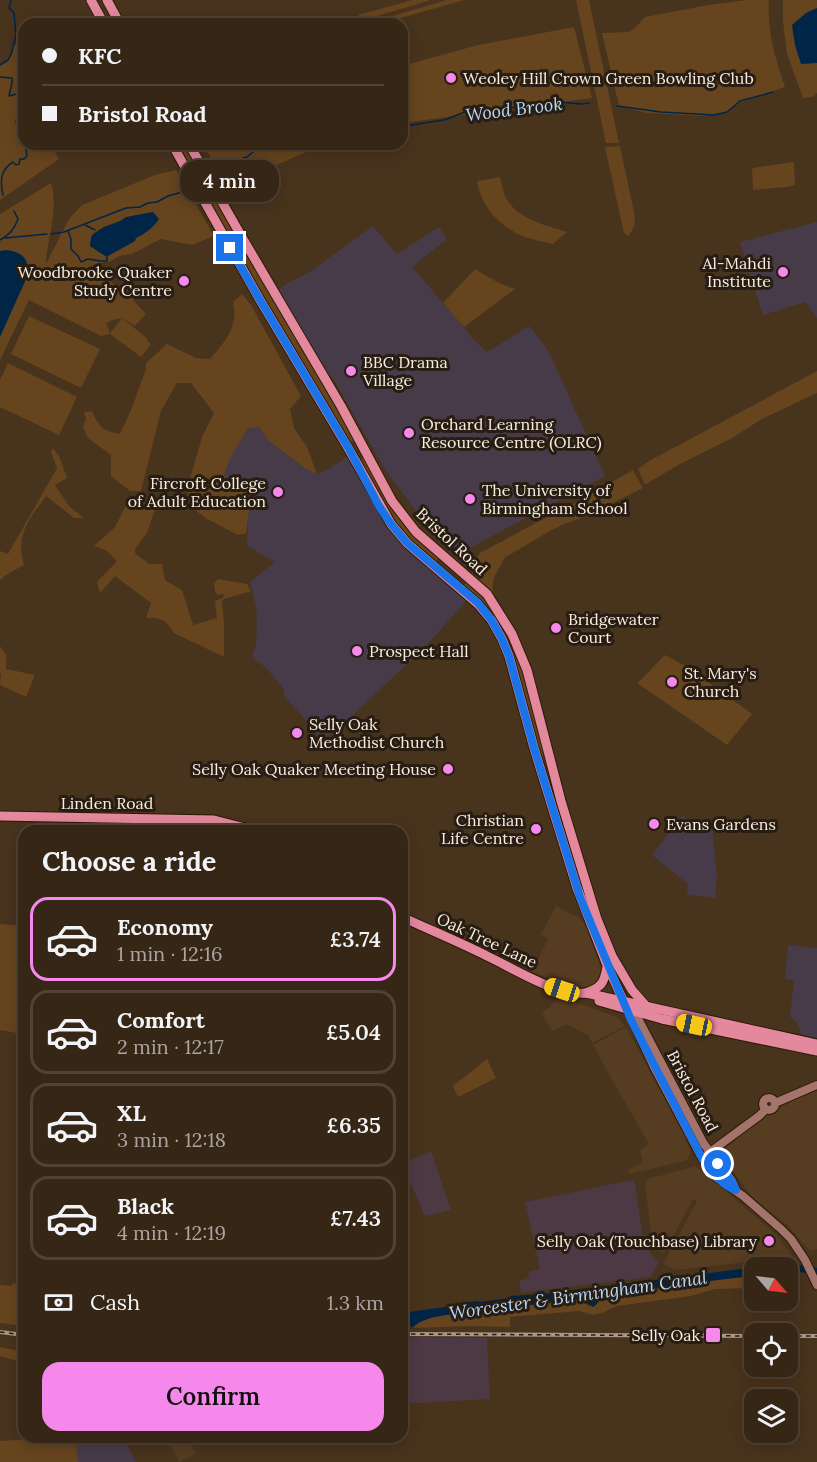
<!DOCTYPE html>
<meta charset="utf-8">
<style>
:root{--surface:#362616;--page:#3d2e1f;--text:#f1f3f6;--muted:#aaa5a1;--line:#504335;--accent:#f788eb}
body{margin:0;font-family:Lora,serif;background:var(--page);color:var(--text);height:100vh;display:flex;flex-direction:column;font-size:22px;white-space:nowrap}
*{box-sizing:border-box;margin:0}
p{font-size:20px;color:var(--muted)}
.icon{flex:none;width:33px;height:33px;fill:none;stroke:currentColor;stroke-width:2;stroke-linecap:round;stroke-linejoin:round}
.map{position:relative;flex:1;overflow:hidden}
.side{position:absolute;left:18px;top:825px;width:390px;height:618px;display:flex;flex-direction:column;background:var(--surface);border-radius:18px;box-shadow:0 3px 15px #0003,0 0 0 2px var(--line)}
.side>*{flex:none}
.banner{position:absolute;left:18px;top:18px;width:390px;height:132px;border-radius:18px;box-shadow:0 3px 15px #0003,0 0 0 2px var(--line);display:grid;align-content:center;height:132px;padding:0 24px;background:var(--surface)}
.needle{width:39px;rotate:118deg}
.fabs{position:absolute;left:744px;top:1257px;display:grid;gap:12px}
.fabs a{display:grid;place-items:center;width:54px;height:54px;border-radius:12px;background:var(--surface);box-shadow:0 3px 15px #0003,0 0 0 2px var(--line);font-size:30px}
.end{position:absolute;width:27px;height:27px;margin:-14px;border:8px solid #1a73e8;background:#fff;box-shadow:0 0 0 3px #fff}
.from{border-radius:50%}
.bubble{position:absolute;height:42px;border-radius:18px;background:var(--surface);box-shadow:0 3px 15px #0003,0 0 0 2px var(--line);font-size:20px;font-weight:600;line-height:42px;text-align:center}
.car{position:absolute;width:18px;height:36px;margin:-18px -9px;border-radius:8px;box-shadow:0 0 4px 2px #0007;background:linear-gradient(#f5c518 24%,#345 0 40%,#f5c518 0 76%,#345 0 86%,#f5c518 0)}
.banner b{display:flex;align-items:center;gap:21px;height:57px;font-size:22px}
.banner b+b{border-top:2px solid var(--line)}
.banner i{width:15px;height:15px;background:var(--text)}
ul{padding:0;list-style:none}
li{display:flex;align-items:center;gap:18px;height:84px;margin:0 12px 9px;padding:0 12px;border:3px solid var(--line);border-radius:18px}
li div{flex:1}
li b{display:block;font-size:22px}
li em{font-style:normal;font-weight:600}
li.on{border-color:var(--accent)}
li>.icon{width:54px;height:54px;stroke-width:1.5}
h2{padding:0 24px;font-size:27px;line-height:72px}
.pay{display:flex;align-items:center;gap:15px;height:66px;padding:0 24px;font-size:22px}
.pay p{margin-inline-start:auto}
.cta{display:flex;gap:12px;margin-top:auto;padding:12px 24px}
.cta a{flex:1;height:69px;border-radius:18px;background:var(--accent);color:#111;font-size:24px;font-weight:600;line-height:69px;text-align:center}
.map>svg:first-child{display:block}
.built{fill:#563c20}
.industrial{fill:#4c3943}
.education{fill:#473b4a}
.green{fill:#66441e}
.water{fill:#002546}
.lines{fill:none;stroke-linecap:round;stroke-linejoin:round}
.stream{stroke:#002546;stroke-width:1.5}
.secondary-casing{stroke:#2d1a05;stroke-width:10}
.trunk-casing{stroke:#2d1a05;stroke-width:11}
.secondary{stroke:#a4736c;stroke-width:8}
.trunk{stroke:#e4889e;stroke-width:9}
.rail-casing{stroke:#a99887;stroke-width:4}
.rail{stroke:#271d13;stroke-width:1.5;stroke-dasharray:4.5;stroke-linecap:butt}
.route{stroke:#1a73e8;stroke-width:8}
.poi-dot{fill:#f788eb;stroke:#271d13;stroke-width:2}
.labels{text-anchor:middle;dominant-baseline:central;stroke-width:6;stroke-linejoin:round;paint-order:stroke}
.poi-label{font-size:16px;fill:#faecdf;stroke:#271d13;text-anchor:start}
.street-label{font-size:16px;fill:#faecdf;stroke:#271d13}
.water-label{font-size:18px;font-style:italic;fill:#b5d8fc;stroke:#271d13}
</style>
<div class="map">
<svg width="817" height="1462" viewBox="0 0 817 1462">
<rect width="100%" height="100%" fill="#48331d"/>
<g class="built">
<polygon points="556,906 579,918 585,925 601,968 598,980 596,983 589,988 576,987 532,972 548,939 541,934"/>
<polygon points="561,997 617,1017 625,1026 592,1043 588,1035 566,1024 552,1031 542,1013"/>
<polygon points="626,1027 684,1135 691,1153 687,1160 630,1174 628,1170 643,1162 640,1150 649,1144 606,1069 593,1045"/>
<polygon points="817,1088 817,1249 810,1251 787,1225 752,1197 727,1163 725,1154 726,1148 750,1127 777,1109"/>
<polygon points="695,1166 733,1197 777,1236 793,1257 676,1270 663,1264 697,1201 693,1199 664,1254 656,1248 651,1232 645,1184 648,1179"/>
<polygon points="166,1437 190,1437 194,1451 196,1454 179,1462"/>
</g>
<g class="industrial">
<polygon points="431,1151 451,1210 425,1216 402,1164"/>
<polygon points="632,1180 635,1183 642,1232 646,1246 651,1254 659,1262 651,1277 521,1293 519,1281 529,1278 528,1272 540,1269 525,1202"/>
<polygon points="402,1337 487,1338 490,1399 402,1404"/>
</g>
<g class="education">
<polygon points="817,222 817,318 805,302 763,315 740,242"/>
<polygon points="373,226 397,254 439,227 447,239 412,267 464,327 472,338 487,352 529,326 548,350 605,476 464,551 457,553 447,546 425,523 386,471 333,378 323,370 278,290 288,283 308,273"/>
<polygon points="259,426 268,440 306,469 317,474 329,469 348,456 369,492 467,600 424,648 337,730 326,737 319,738 312,727 284,696 284,691 280,684 266,668 252,657 256,645 257,621 256,607 250,582 275,562 247,546 248,517 253,495 242,488 228,482 224,475 230,457 238,443 249,428"/>
<polygon points="683,816 698,827 705,821 712,826 717,877 715,898 687,895 688,884 652,855"/>
<polygon points="788,945 817,948 817,1038 805,1036 801,1034 797,1022 790,1017 794,980 785,979"/>
<polygon points="76,1437 123,1437 136,1462 78,1462"/>
</g>
<g class="green">
<polygon points="413,0 431,0 360,21 358,15"/>
<polygon points="447,0 464,0 380,24 365,24"/>
<polygon points="576,0 589,0 619,143 606,143"/>
<path d="M747,0H769C767,32 775,57 785,87L739,103L725,113L702,116L647,113L619,106L602,33L629,32L636,27L645,17L708,5Z"/>
<polygon points="783,0 817,0 817,93 813,97 803,98 787,54 783,21"/>
<polygon points="574,27 592,98 403,123 402,66 478,45"/>
<path d="M13,45L24,46V144H50L59,159L0,200V65C9,59 11,55 13,45Z"/>
<polygon points="175,144 186,144 234,228 225,234"/>
<polygon points="217,144 340,144 318,147 226,187 206,149"/>
<polygon points="620,146 635,217 634,226 629,236 624,233 605,147"/>
<polygon points="794,162 795,185 786,187 753,190 752,168"/>
<path d="M176,170L214,236L192,245L161,239L132,254L119,256L109,262H104L88,267L87,269L89,274L104,277L109,280L117,288L129,293L132,296L134,301L146,314L135,326C122,317 121,316 106,323L110,333L122,318L148,339L147,341L151,344L141,357L110,334L101,336L29,300L0,360V214L51,183C59,209 47,239 46,264L69,219L82,205L155,175Z"/>
<path d="M500,177C501,183 503,190 505,196C516,219 545,225 567,232L553,244C543,242 534,240 525,237C501,228 481,207 477,181Z"/>
<polygon points="248,254 356,438 355,441 347,442 240,259"/>
<polygon points="475,269 499,283 515,289 464,327 443,303"/>
<path d="M242,294L251,305L301,396L290,409L294,428L307,447L317,474L306,469L268,440L259,427L249,428C238,443 230,457 224,475L228,482L243,488L253,495L248,517L246,533L238,535L207,519L190,506L187,489L202,437L214,413L191,383H177L161,411L141,491H130L111,476V455L88,438L83,427L86,419L84,412L92,411C98,426 104,432 120,434L131,410L146,369V363L167,344L196,358L210,359C225,342 239,326 233,302Z"/>
<polygon points="29,316 100,349 81,388 11,354"/>
<polygon points="8,363 77,397 59,435 0,407 0,380"/>
<polygon points="817,371 817,393 762,419 732,438 680,464 646,484 644,483 638,469 649,461"/>
<path d="M53,448L60,458L67,478L55,485L69,506L84,518H74L46,496C29,519 15,535 24,565L6,575L0,580V551L8,554L57,468L51,451Z"/>
<polygon points="364,458 367,461 391,506 406,528 438,557 437,561 433,563 393,526 359,464 361,459"/>
<path d="M633,470L643,488L589,515L562,525L550,531L504,558C499,571 491,576 493,592L472,573L473,564L480,553L547,517L579,501Z"/>
<polygon points="129,499 156,507 147,533 135,549 135,553 149,564 162,564 165,580 182,590 193,625 217,618 215,601 224,597 223,594 218,595 215,592 214,584 218,579 247,584 251,591 224,599 222,601 224,624 224,657 174,633 165,621 155,618 146,618 151,603 115,576 100,593 97,582 117,561 107,551 94,546 115,527"/>
<path d="M466,582H468C476,590 484,598 491,606C522,650 532,705 546,755L540,758L510,654L463,587Z"/>
<polygon points="0,646 6,655 6,669 35,675 26,697 0,685 1,675 0,673"/>
<path d="M665,655L689,668L752,714L727,745L637,683C648,675 655,663 665,655Z"/>
<polygon points="0,924 24,926 24,992 17,1033 0,1030"/>
<polygon points="487,1059 496,1078 458,1097 453,1086"/>
<path d="M754,1275V1288L715,1289L691,1296L617,1306L602,1313L593,1315L579,1311L510,1317V1327L472,1326L412,1328C428,1312 466,1314 488,1311C517,1307 546,1303 575,1299L583,1301L588,1306L596,1305L600,1299L611,1293Z"/>
<polygon points="12,1283 24,1284 24,1326 0,1323 0,1285 12,1286"/>
<polygon points="0,1347 24,1352 24,1363 0,1356"/>
<polygon points="60,1437 76,1437 78,1462 0,1462 0,1441"/>
</g>
<g class="water">
<polygon points="817,8 817,63 801,64 795,45 792,25 806,13"/>
<path d="M153,212L159,219C154,227 145,234 136,238L135,241L108,256H105L90,246L91,237L93,234L104,227L120,221L126,217Z"/>
<path d="M6,250C23,252 30,259 27,277L0,337V251Z"/>
<path d="M789,1263L817,1268V1275L801,1272L798,1274L793,1272H788V1268H754V1275L751,1276L611,1293L600,1299L596,1305L593,1307L583,1301L575,1299C546,1303 517,1307 488,1311C466,1314 428,1312 412,1328L408,1323L402,1324V1313L452,1306L454,1304L476,1301L480,1302L510,1298L511,1296L543,1294Z"/>
</g>
<g class="lines">
<g class="stream">
<polyline points="0,65 8,60 11,55 16,36 14,13 9,8 11,0"/>
<path d="M0,77L12,78C13,84 10,90 9,96L24,92"/>
<polyline points="617,106 661,112 714,115 727,112 740,101 773,92"/>
<polyline points="24,114 17,118 16,122 24,128"/>
<polyline points="404,126 444,120 473,109 490,110 506,107 528,108 559,102 582,104 589,103"/>
<polyline points="24,132 22,134 24,139"/>
<polyline points="220,177 235,167 236,164 243,158 247,157 260,146 264,145 273,149 283,148 298,144"/>
<path d="M3,195C0,182 0,170 13,162L16,165L19,164L20,159H24L27,156L25,144"/>
<polyline points="85,225 95,230"/>
<polyline points="68,231 71,239 71,249 78,256 81,262 88,259 100,261 107,261 107,256"/>
<polyline points="51,234 64,232 126,208 140,207 148,203 157,202 168,196 189,190"/>
<polyline points="5,238 47,234"/>
<path d="M0,240C8,236 15,228 18,219L14,211"/>
</g>
<g class="secondary-casing">
<g id="secondary">
<polyline points="627,1009 655,1069 702,1158 717,1178 743,1196 781,1229 791,1239 805,1260 817,1285"/>
<polyline points="633,1009 704,1144 732,1181 736,1190"/>
<circle cx="769" cy="1104" r="6"/>
<polyline points="775,1103 817,1085"/>
<polyline points="706,1155 759,1116 766,1109"/>
</g>
</g>
<g class="trunk-casing">
<g id="trunk">
<polyline points="91,0 104,24"/>
<polyline points="107,0 120,24"/>
<polyline points="172,144 260,300 347,446 391,524 407,543 478,604 492,621 502,639 509,656 534,748 577,888 607,965 627,1009"/>
<polyline points="189,144 243,239 341,406 392,501 416,532 487,594 512,634 527,670 561,801 597,919 612,956 632,990 646,1006"/>
<polyline points="0,816 214,820 256,831"/>
<path d="M402,917C430,930 459,942 487,956C513,968 558,997 586,993L817,1044"/>
<path d="M586,993C602,987 604,983 607,967"/>
<polyline points="599,1001 662,1019 817,1051"/>
</g>
</g>
<use href="#secondary" class="secondary"/>
<use href="#trunk" class="trunk"/>
<g class="rail-casing">
<g id="rail">
<polyline points="0,1332 24,1335"/>
<polyline points="402,1334 754,1336"/>
<polyline points="788,1336 817,1336"/>
</g>
</g>
<use href="#rail" class="rail"/>
</g>
<g class="lines">
<path class="route" d="M230,248L260,300L349,449L379,506L391,524L407,543L478,603L492,621L502,639L509,656L534,748L580,897L631,1020L702,1158C711,1170 720,1185 736,1190L732,1182L718,1164"/>
</g>
<g class="poi-dot">
<circle cx="451" cy="78" r="6"/>
<circle cx="783" cy="272" r="6"/>
<circle cx="184" cy="281" r="6"/>
<circle cx="351" cy="371" r="6"/>
<circle cx="409" cy="433" r="6"/>
<circle cx="278" cy="492" r="6"/>
<circle cx="470" cy="499" r="6"/>
<circle cx="556" cy="628" r="6"/>
<circle cx="357" cy="651" r="6"/>
<circle cx="672" cy="682" r="6"/>
<circle cx="297" cy="733" r="6"/>
<circle cx="448" cy="769" r="6"/>
<circle cx="654" cy="824" r="6"/>
<circle cx="536" cy="829" r="6"/>
<circle cx="769" cy="1241" r="6"/>
<rect x="705" y="1327" width="16" height="16" rx="3"/>
</g>
<g class="labels">
<g class="poi-label">
<text x="463" y="78">Weoley Hill Crown Green Bowling Club</text>
<text x="771" y="263" text-anchor="end">Al-Mahdi<tspan x="771" dy="18">Institute</tspan></text>
<text x="172" y="272" text-anchor="end">Woodbrooke Quaker<tspan x="172" dy="18">Study Centre</tspan></text>
<text x="363" y="362">BBC Drama<tspan x="363" dy="18">Village</tspan></text>
<text x="421" y="424">Orchard Learning<tspan x="421" dy="18">Resource Centre (OLRC)</tspan></text>
<text x="266" y="483" text-anchor="end">Fircroft College<tspan x="266" dy="18">of Adult Education</tspan></text>
<text x="482" y="490">The University of<tspan x="482" dy="18">Birmingham School</tspan></text>
<text x="568" y="619">Bridgewater<tspan x="568" dy="18">Court</tspan></text>
<text x="369" y="651">Prospect Hall</text>
<text x="684" y="673">St. Mary's<tspan x="684" dy="18">Church</tspan></text>
<text x="309" y="724">Selly Oak<tspan x="309" dy="18">Methodist Church</tspan></text>
<text x="436" y="769" text-anchor="end">Selly Oak Quaker Meeting House</text>
<text x="524" y="820" text-anchor="end">Christian<tspan x="524" dy="18">Life Centre</tspan></text>
<text x="666" y="824">Evans Gardens</text>
<text x="757" y="1241" text-anchor="end">Selly Oak (Touchbase) Library</text>
<text x="700" y="1335" text-anchor="end">Selly Oak</text>
</g>
<g class="street-label">
<text transform="translate(452 541) rotate(43)">Bristol Road</text>
<text x="107" y="803">Linden Road</text>
<text transform="translate(487 940) rotate(25)">Oak Tree Lane</text>
<text transform="translate(693 1091) rotate(62)">Bristol Road</text>
</g>
<g class="water-label">
<text transform="translate(514 109) rotate(-7)">Wood Brook</text>
<text transform="translate(578 1295) rotate(-8)">Worcester &amp; Birmingham Canal</text>
</g>
</g>
</svg>
<div class="fabs">
<a><svg class="needle" viewBox="-14 -14 28 28"><path d="M0-13l5 13h-10z" fill="#e53935"/><path d="M0 13l5-13h-10z" fill="#aaa5a1"/></svg></a>
<a><svg class="icon" aria-label="locate" viewBox="0 0 24 24"><circle cx="12" cy="12" r="6"/><path d="M12 2v4M12 18v4M2 12h4M18 12h4"/></svg></a>
<a><svg class="icon" aria-label="layers" viewBox="0 0 24 24"><path d="M12 4l9 5-9 5-9-5zM3 14l9 5 9-5"/></svg></a>
</div>
<i class="end from" style="left:718px;top:1164px"></i>
<i class="end" style="left:230px;top:248px"></i>
<div class="bubble" style="left:180px;top:160px;width:99px">4 min</div>
<i class="car" style="left:562px;top:990px;rotate:288deg"></i>
<i class="car" style="left:694px;top:1025px;rotate:282deg"></i>
<div class="banner">
<b><i class="from"></i>KFC</b>
<b><i></i>Bristol Road</b>
</div>
<section class="side">
<h2>Choose a ride</h2>
<ul>
<li class="on"><svg class="icon" aria-label="car" viewBox="0 0 24 24"><path d="M5 17H2v-5l4-1 3-4h7l3 4 3 1v5h-3M9 17h6M6 11h13"/><circle cx="7" cy="17" r="2"/><circle cx="17" cy="17" r="2"/></svg><div><b>Economy</b><p>1 min · 12:16</p></div><em>£3.74</em></li>
<li><svg class="icon" aria-label="car" viewBox="0 0 24 24"><path d="M5 17H2v-5l4-1 3-4h7l3 4 3 1v5h-3M9 17h6M6 11h13"/><circle cx="7" cy="17" r="2"/><circle cx="17" cy="17" r="2"/></svg><div><b>Comfort</b><p>2 min · 12:17</p></div><em>£5.04</em></li>
<li><svg class="icon" aria-label="car" viewBox="0 0 24 24"><path d="M5 17H2v-5l4-1 3-4h7l3 4 3 1v5h-3M9 17h6M6 11h13"/><circle cx="7" cy="17" r="2"/><circle cx="17" cy="17" r="2"/></svg><div><b>XL</b><p>3 min · 12:18</p></div><em>£6.35</em></li>
<li><svg class="icon" aria-label="car" viewBox="0 0 24 24"><path d="M5 17H2v-5l4-1 3-4h7l3 4 3 1v5h-3M9 17h6M6 11h13"/><circle cx="7" cy="17" r="2"/><circle cx="17" cy="17" r="2"/></svg><div><b>Black</b><p>4 min · 12:19</p></div><em>£7.43</em></li>
</ul>
<div class="pay"><svg class="icon" aria-label="cash" viewBox="0 0 24 24"><path d="M3 7h18v10H3z"/><circle cx="12" cy="12" r="2"/></svg>Cash<p>1.3 km</p></div>
<div class="cta"><a>Confirm</a></div>
</section>
</div>
